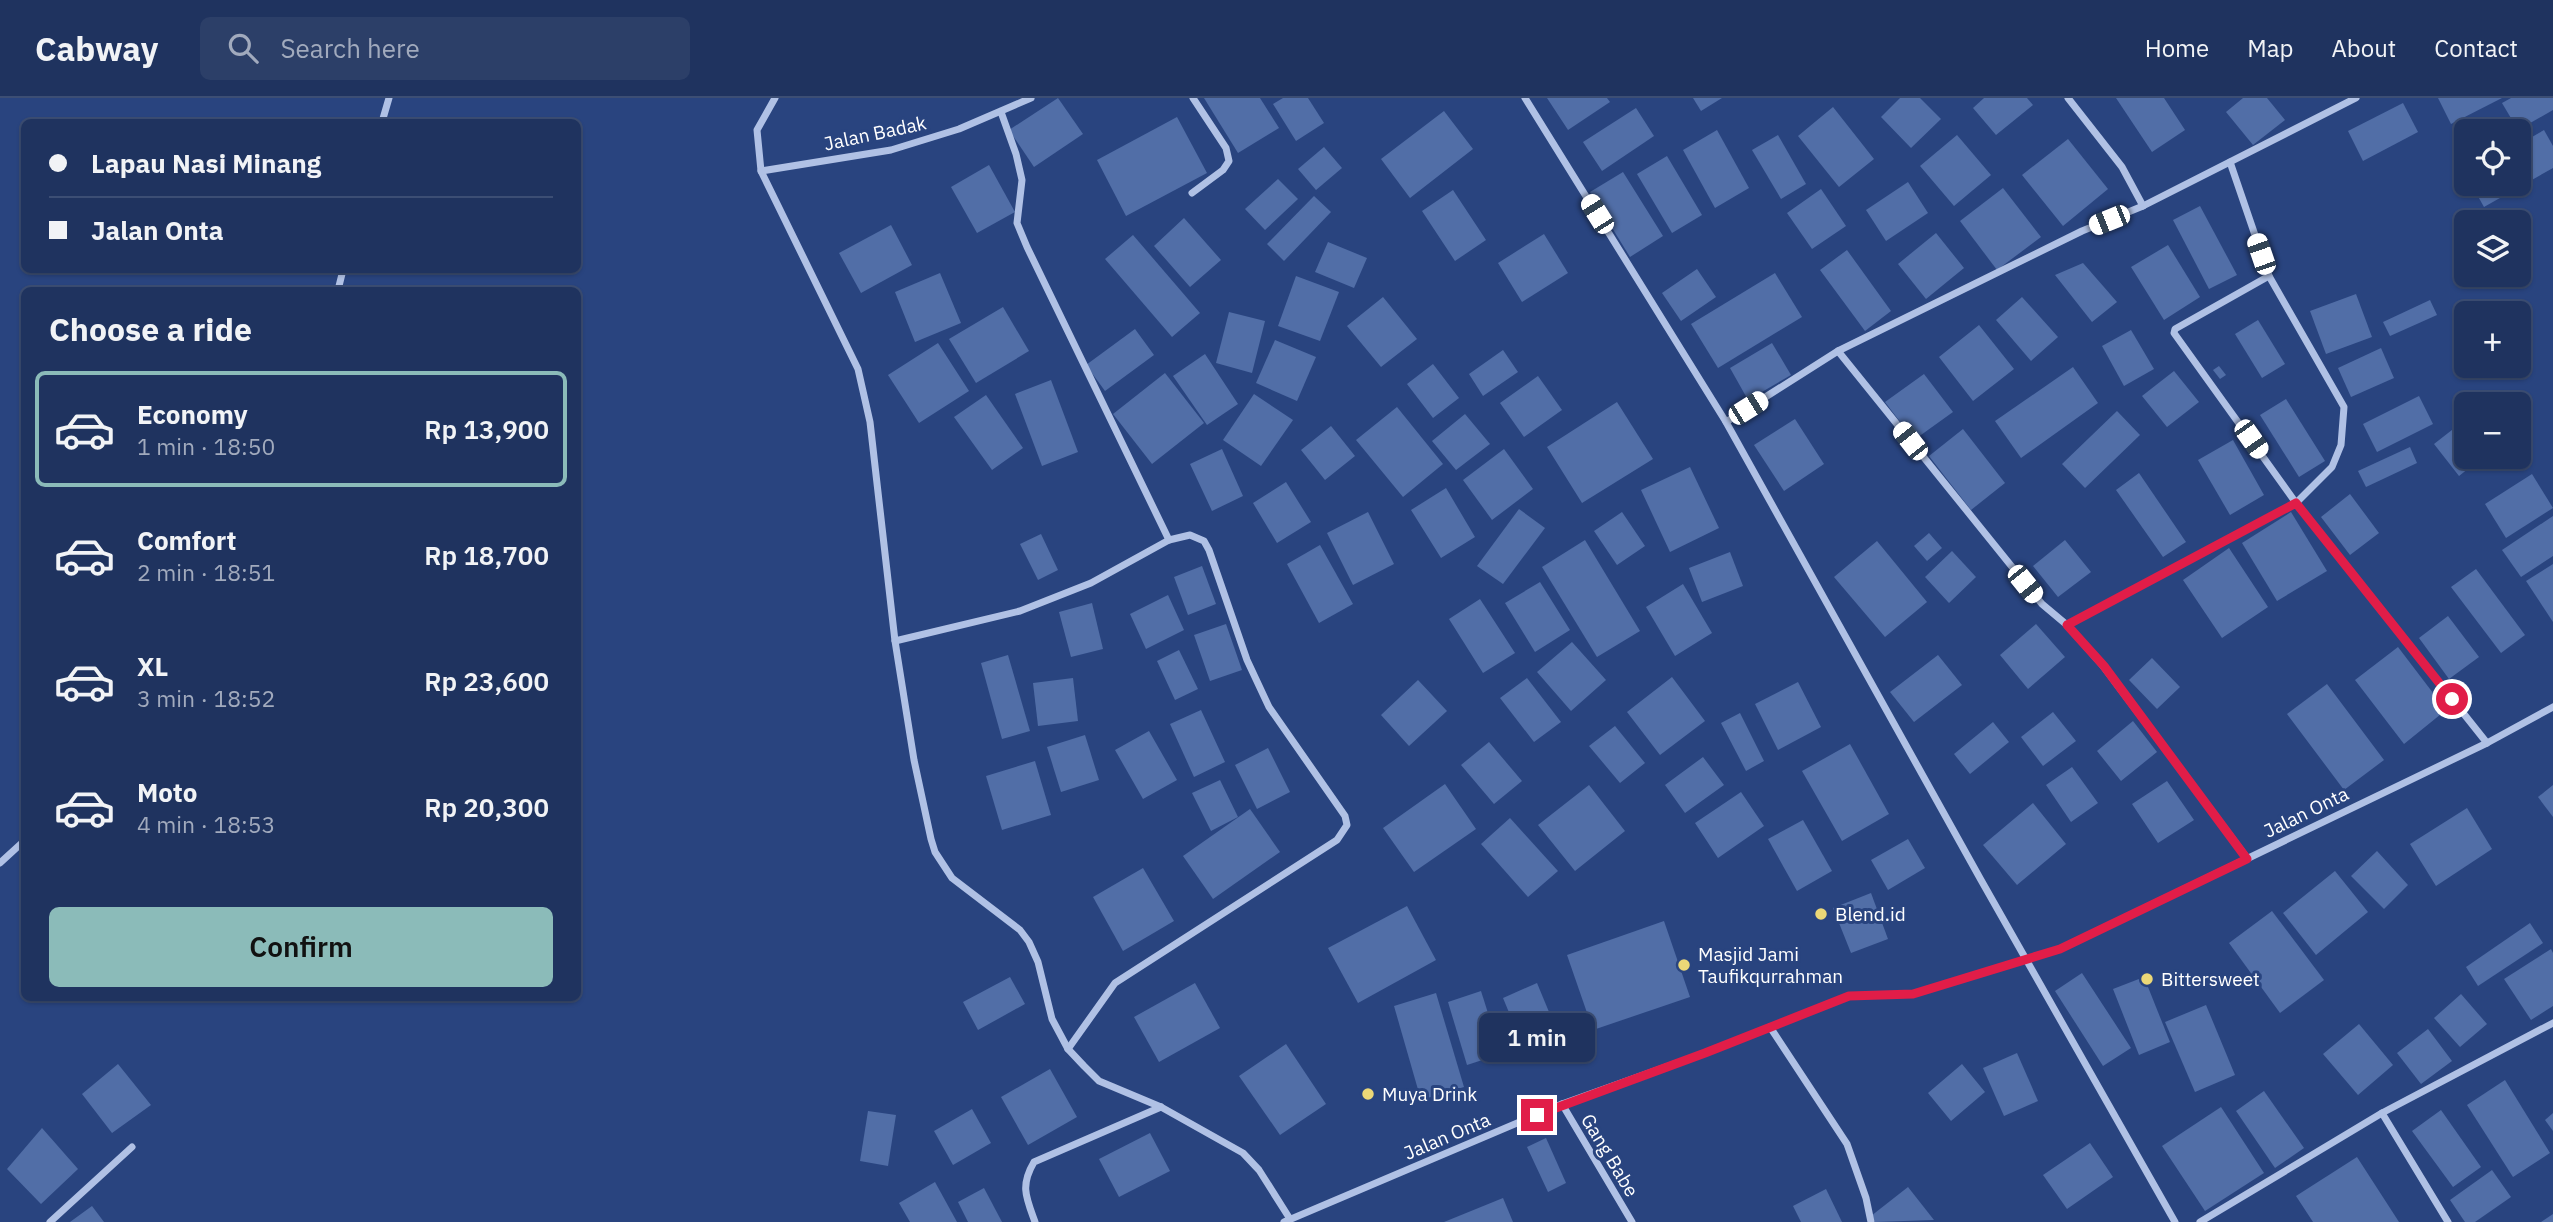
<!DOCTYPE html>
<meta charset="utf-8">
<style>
:root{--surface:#1f335f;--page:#2c3f68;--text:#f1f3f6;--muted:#a1aabd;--line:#3c4e74;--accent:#8bbbb9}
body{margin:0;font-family:"IBM Plex Sans",sans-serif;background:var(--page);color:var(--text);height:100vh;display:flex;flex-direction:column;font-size:26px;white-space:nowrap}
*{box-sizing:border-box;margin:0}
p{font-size:23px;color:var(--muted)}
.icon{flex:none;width:38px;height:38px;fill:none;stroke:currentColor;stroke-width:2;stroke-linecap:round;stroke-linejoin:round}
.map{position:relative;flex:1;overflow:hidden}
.drawer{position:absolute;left:21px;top:189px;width:560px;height:714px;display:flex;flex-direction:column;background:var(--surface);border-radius:10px;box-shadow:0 2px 5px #0004,0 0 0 2px var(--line)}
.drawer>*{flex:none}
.guide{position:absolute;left:21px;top:21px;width:560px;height:154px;border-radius:10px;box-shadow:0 2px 5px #0004,0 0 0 2px var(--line);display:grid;align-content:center;height:154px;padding:0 28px;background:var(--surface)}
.tools{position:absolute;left:2454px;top:21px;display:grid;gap:14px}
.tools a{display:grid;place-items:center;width:77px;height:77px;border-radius:10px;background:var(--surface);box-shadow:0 2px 5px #0004,0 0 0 2px var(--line);font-size:35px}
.end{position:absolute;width:32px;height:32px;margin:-16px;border:9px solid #e11d48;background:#fff;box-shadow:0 0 0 4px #fff}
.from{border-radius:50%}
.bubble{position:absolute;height:49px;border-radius:10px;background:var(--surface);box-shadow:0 2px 5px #0004,0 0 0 2px var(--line);font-size:23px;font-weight:600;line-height:49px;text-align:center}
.car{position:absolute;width:21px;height:42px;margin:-21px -10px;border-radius:9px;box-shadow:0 0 5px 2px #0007;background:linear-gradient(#fff 24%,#345 0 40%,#fff 0 76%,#345 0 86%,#fff 0)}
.guide b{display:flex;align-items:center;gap:24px;height:66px;font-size:26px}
.guide b+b{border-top:2px solid var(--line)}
.guide i{width:18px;height:18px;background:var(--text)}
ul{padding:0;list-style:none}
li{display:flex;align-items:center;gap:21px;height:116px;margin:0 14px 10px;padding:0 14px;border:4px solid transparent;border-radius:10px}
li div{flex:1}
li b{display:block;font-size:26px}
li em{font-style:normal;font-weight:600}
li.current{border-color:var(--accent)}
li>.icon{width:63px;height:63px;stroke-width:1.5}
h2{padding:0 28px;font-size:32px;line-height:84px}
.action{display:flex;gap:14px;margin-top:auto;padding:14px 28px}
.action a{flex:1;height:80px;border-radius:10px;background:var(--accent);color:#111;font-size:28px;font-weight:600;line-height:80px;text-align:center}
header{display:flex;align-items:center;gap:42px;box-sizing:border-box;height:98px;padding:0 35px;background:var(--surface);border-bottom:2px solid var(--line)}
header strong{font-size:33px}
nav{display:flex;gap:38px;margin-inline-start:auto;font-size:24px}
.search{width:490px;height:63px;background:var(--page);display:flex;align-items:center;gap:18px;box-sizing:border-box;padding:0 24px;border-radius:10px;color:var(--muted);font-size:26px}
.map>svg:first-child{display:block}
.building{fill:#516ea7}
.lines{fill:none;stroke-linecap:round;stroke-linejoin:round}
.street{stroke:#b0c1e5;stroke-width:7}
.route{stroke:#e11d48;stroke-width:9}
.poi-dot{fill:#ecd877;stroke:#29447f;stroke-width:2.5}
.labels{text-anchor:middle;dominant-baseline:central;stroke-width:6;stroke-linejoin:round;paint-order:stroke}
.street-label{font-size:19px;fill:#fff;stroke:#29447f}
.poi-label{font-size:19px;fill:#fff;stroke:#29447f;text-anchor:start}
</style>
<header>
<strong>Cabway</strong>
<div class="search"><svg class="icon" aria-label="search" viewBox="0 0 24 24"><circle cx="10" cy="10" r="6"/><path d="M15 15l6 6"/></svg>Search here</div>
<nav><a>Home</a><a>Map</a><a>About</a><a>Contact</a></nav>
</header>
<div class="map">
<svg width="2553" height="1124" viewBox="0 0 2553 1124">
<rect width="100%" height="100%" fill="#29447f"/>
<g class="building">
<polygon points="1058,0 1083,36 1034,69 1009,32"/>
<polygon points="1204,0 1260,0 1279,30 1238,55"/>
<polygon points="1283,0 1308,0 1324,25 1296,43 1273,6"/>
<polygon points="1547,0 1607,0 1610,4 1568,32"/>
<polygon points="1693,0 1722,0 1701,13"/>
<polygon points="1900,0 1920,0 1941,21 1911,50 1881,19"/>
<polygon points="1984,0 2027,0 2033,7 1996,37 1973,10"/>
<polygon points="2116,0 2164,0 2185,32 2152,54"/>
<polygon points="2243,0 2267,0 2285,22 2253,47 2226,14"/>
<polygon points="2438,0 2502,0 2451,26"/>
<polygon points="2511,0 2553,0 2553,12 2518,32 2502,5"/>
<polygon points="2403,5 2418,34 2363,63 2348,33"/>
<polygon points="1833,9 1874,61 1839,89 1798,38"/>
<polygon points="1636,10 1654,38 1602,73 1583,44"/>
<polygon points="1444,13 1473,51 1410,100 1381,61"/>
<polygon points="1177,19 1207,75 1126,118 1097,62"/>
<polygon points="1717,32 1749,90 1715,110 1683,52"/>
<polygon points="2544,32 2553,48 2553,70 2484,109 2471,86 2518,86 2518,47"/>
<polygon points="1778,37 1806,86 1781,101 1752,52"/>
<polygon points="1957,37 1991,77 1954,108 1920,68"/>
<polygon points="2068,41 2108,91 2063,128 2022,77"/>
<polygon points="1324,49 1342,70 1316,92 1298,71"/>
<polygon points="1667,58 1702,117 1672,135 1637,76"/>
<polygon points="989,67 1015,114 977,135 951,89"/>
<polygon points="1623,74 1663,138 1630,159 1590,94"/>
<polygon points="1278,81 1298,101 1265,132 1245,111"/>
<polygon points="1908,84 1928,115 1886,143 1866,112"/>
<polygon points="2003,90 2041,139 1997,172 1960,123"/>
<polygon points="1821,91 1846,128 1812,151 1787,115"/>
<polygon points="1453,92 1486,142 1455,163 1422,113"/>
<polygon points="1314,98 1331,114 1284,163 1267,146"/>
<polygon points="2200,108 2237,177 2209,191 2173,122"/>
<polygon points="1184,120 1221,162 1190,189 1154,148"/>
<polygon points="891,127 912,167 861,195 839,155"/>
<polygon points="1936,135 1964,170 1926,201 1898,166"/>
<polygon points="1544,136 1568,175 1522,204 1498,165"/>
<polygon points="1133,137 1200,215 1172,239 1105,161"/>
<polygon points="1328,144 1367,160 1354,190 1315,174"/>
<polygon points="2168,147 2200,199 2164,222 2131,169"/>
<polygon points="1847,152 1891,213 1865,233 1820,172"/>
<polygon points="2083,165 2117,204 2092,224 2055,177"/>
<polygon points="1697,171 1716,199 1681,223 1662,195"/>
<polygon points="940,175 961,225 915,244 895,194"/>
<polygon points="1775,175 1802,219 1718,270 1691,226"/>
<polygon points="1296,178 1339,194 1320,243 1278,228"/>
<polygon points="2356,196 2372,239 2326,256 2310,213"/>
<polygon points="1383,199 1417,241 1381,269 1347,228"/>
<polygon points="2022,199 2058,239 2031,263 1996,222"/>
<polygon points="2430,202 2437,217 2390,238 2383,224"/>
<polygon points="1003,209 1029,253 976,285 949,241"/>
<polygon points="1229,214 1265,223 1252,275 1216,265"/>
<polygon points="2258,222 2285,266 2262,280 2235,236"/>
<polygon points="1979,227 2014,271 1973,303 1939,259"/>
<polygon points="1135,231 1154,257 1105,293 1086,267"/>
<polygon points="2131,232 2154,271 2124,288 2102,248"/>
<polygon points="1275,242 1316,259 1297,303 1256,285"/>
<polygon points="938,245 969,293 919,325 888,277"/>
<polygon points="1772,245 1791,277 1748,302 1730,270"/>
<polygon points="2381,250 2394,280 2351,299 2338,270"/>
<polygon points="1503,252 1518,274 1483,298 1469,276"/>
<polygon points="1205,256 1238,306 1207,327 1173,278"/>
<polygon points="1433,266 1459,300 1433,320 1407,286"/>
<polygon points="2219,268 2226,277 2220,281 2213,272"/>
<polygon points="2073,269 2098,305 2021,360 1995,323"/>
<polygon points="2174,273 2199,304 2167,329 2142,298"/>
<polygon points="1165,275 1204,325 1152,366 1113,316"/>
<polygon points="1924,276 1953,314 1914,342 1885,304"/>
<polygon points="1538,278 1562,312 1524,339 1500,305"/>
<polygon points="1051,282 1078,354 1042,368 1015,296"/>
<polygon points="1254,296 1293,322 1261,368 1223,342"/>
<polygon points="986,297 1023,350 992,372 954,319"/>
<polygon points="2419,298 2433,326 2377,354 2363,326"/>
<polygon points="2286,301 2325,363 2299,379 2260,317"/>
<polygon points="1617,304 1653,361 1582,405 1547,349"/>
<polygon points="1397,309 1443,366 1403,399 1356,342"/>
<polygon points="2117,313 2140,337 2085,390 2062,366"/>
<polygon points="1465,316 1490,346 1456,372 1432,343"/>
<polygon points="1795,321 1824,366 1784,393 1754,347"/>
<polygon points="2466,321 2466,359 2483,359 2459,378 2434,346"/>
<polygon points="1331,328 1355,358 1325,382 1301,352"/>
<polygon points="1963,331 2005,385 1971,412 1929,358"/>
<polygon points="2233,342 2264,397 2230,417 2198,362"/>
<polygon points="2410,349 2417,365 2366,389 2358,373"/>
<polygon points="1222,351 1243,398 1212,413 1190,366"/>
<polygon points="1504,351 1533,391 1492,422 1463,382"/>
<polygon points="1690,369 1719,430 1670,454 1641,392"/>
<polygon points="2139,375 2186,444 2163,459 2116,392"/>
<polygon points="2532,376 2553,410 2506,440 2485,406"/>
<polygon points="1286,384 1311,424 1277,445 1253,405"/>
<polygon points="1446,390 1475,439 1441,460 1411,412"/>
<polygon points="2350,396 2379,435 2350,457 2321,419"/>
<polygon points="1519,411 1545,430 1503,486 1477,468"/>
<polygon points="1368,414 1394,466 1353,487 1327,435"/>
<polygon points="1622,414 1645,448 1617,467 1594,433"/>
<polygon points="2291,414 2327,473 2277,503 2242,445"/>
<polygon points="2553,418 2553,458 2521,479 2502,452"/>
<polygon points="1929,435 1942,450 1927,463 1914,448"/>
<polygon points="1041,436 1058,472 1038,482 1020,446"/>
<polygon points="1585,442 1640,533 1597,559 1542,469"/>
<polygon points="2065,442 2091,474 2058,499 2033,468"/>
<polygon points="1877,443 1927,504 1885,539 1834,479"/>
<polygon points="1320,447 1353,506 1319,525 1287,466"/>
<polygon points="2229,450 2268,509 2222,540 2183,482"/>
<polygon points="1952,453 1976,479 1949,505 1925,479"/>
<polygon points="1730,454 1743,488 1702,504 1689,470"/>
<polygon points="2553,466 2553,524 2526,483"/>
<polygon points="1202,468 1216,506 1188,517 1174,479"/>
<polygon points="2476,471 2525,537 2501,555 2451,489"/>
<polygon points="1540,484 1570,532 1535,554 1505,505"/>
<polygon points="1683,486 1712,535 1675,558 1646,509"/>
<polygon points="1168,497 1184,532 1146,551 1130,516"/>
<polygon points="1480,501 1515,555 1483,575 1449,521"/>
<polygon points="1092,505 1103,551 1071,559 1059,514"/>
<polygon points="2448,518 2479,559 2449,581 2419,540"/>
<polygon points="1226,526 1242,572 1210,583 1194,537"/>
<polygon points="2036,526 2065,559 2028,591 2000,557"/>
<polygon points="1572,544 1606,582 1571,613 1537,574"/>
<polygon points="2398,549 2446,612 2404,646 2355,582"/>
<polygon points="1179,552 1198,591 1175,602 1157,563"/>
<polygon points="1008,557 1030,633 1002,641 981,565"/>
<polygon points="1938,557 1962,587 1914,624 1890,594"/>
<polygon points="2152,560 2180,589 2157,611 2129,582"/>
<polygon points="1672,579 1705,623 1660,657 1627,614"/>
<polygon points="1073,580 1078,623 1038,628 1033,585"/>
<polygon points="1527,580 1561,624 1534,644 1500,600"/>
<polygon points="1418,582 1447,613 1409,648 1381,617"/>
<polygon points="1798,584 1821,629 1778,652 1755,606"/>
<polygon points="2327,586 2384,662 2344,692 2287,616"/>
<polygon points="1201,612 1225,664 1194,679 1170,626"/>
<polygon points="2053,614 2076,643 2043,668 2021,639"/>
<polygon points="1740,615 1764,663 1746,673 1721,625"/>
<polygon points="2133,623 2157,654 2121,683 2097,653"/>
<polygon points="1993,624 2009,644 1970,676 1954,656"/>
<polygon points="1615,628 1645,665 1620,685 1589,648"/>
<polygon points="1149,633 1177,682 1143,701 1115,652"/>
<polygon points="1085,637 1099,682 1061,694 1047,649"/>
<polygon points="1489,644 1522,683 1494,706 1461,667"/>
<polygon points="1850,646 1889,716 1842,743 1802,673"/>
<polygon points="1268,650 1290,694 1257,711 1235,667"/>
<polygon points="1703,659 1724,687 1685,715 1665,687"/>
<polygon points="1035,663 1051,717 1002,732 986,678"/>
<polygon points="2072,669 2098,705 2071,724 2046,687"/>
<polygon points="1220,682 1238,719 1211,733 1192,695"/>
<polygon points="2167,683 2194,722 2158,745 2132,706"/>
<polygon points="1445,686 1476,731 1414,774 1383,730"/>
<polygon points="1589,687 1625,733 1575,773 1538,727"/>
<polygon points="2553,687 2553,719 2538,699"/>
<polygon points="1741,694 1764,728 1718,760 1695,725"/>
<polygon points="2033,705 2066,746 2017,787 1983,747"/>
<polygon points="2467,710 2492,751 2436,788 2410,746"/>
<polygon points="1250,711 1280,754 1213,801 1183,758"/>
<polygon points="1510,720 1558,773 1528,799 1481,746"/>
<polygon points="1803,722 1832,773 1797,793 1768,741"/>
<polygon points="1908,741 1925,770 1888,792 1871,762"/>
<polygon points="2377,753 2408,787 2384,811 2351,778"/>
<polygon points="1143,770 1174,823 1123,853 1093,799"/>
<polygon points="2335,773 2368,814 2316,857 2283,815"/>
<polygon points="1871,795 1888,841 1851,855 1833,810"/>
<polygon points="1407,808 1436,862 1358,905 1328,850"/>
<polygon points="2272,813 2324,882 2280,915 2229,845"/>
<polygon points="1664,823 1690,899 1593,932 1567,857"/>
<polygon points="2530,825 2543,845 2478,888 2466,869"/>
<polygon points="2551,851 2553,855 2553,908 2531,922 2504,881"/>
<polygon points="2082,875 2131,950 2103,968 2055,893"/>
<polygon points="1010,879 1025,906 978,932 963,904"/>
<polygon points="2144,879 2170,944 2139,957 2113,891"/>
<polygon points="1195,885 1220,930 1159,964 1134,919"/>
<polygon points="1537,885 1559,938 1525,953 1503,900"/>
<polygon points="1481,893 1501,956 1467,967 1448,904"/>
<polygon points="1436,895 1464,989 1421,1002 1394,908"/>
<polygon points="2461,896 2487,926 2460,949 2434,920"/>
<polygon points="2206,907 2235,977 2195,994 2165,924"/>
<polygon points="2359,926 2393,967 2358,997 2323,956"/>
<polygon points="2428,931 2452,963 2421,986 2397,955"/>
<polygon points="1286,946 1326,1006 1280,1037 1239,978"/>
<polygon points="2017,955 2038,1003 2004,1018 1983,970"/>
<polygon points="118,966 151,1007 112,1035 82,996"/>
<polygon points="1962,966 1985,994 1951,1023 1928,995"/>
<polygon points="1050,971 1077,1019 1028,1047 1001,999"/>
<polygon points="2505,982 2550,1055 2513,1079 2467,1007"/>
<polygon points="2264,993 2304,1050 2275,1070 2236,1013"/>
<polygon points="2221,1009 2264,1075 2205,1113 2162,1048"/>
<polygon points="972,1011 991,1045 953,1067 934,1033"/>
<polygon points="2441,1012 2481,1069 2453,1089 2412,1033"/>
<polygon points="868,1013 896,1017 888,1068 860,1063"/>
<polygon points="2553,1015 2553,1033 2545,1022"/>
<polygon points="42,1030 78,1071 41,1106 7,1071"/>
<polygon points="1150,1035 1170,1073 1119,1099 1099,1061"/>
<polygon points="1546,1040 1566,1085 1548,1094 1527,1049"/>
<polygon points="2090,1045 2113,1079 2067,1111 2043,1077"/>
<polygon points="2357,1059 2399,1124 2313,1124 2296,1098"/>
<polygon points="2492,1072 2511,1099 2475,1124 2465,1124 2450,1102"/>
<polygon points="935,1084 957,1124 910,1124 899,1105"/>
<polygon points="1908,1089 1934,1122 1875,1124 1871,1118"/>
<polygon points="984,1090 1002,1124 968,1124 958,1104"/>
<polygon points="1826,1091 1842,1124 1801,1124 1793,1108"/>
<polygon points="1503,1100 1513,1124 1444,1124"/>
<polygon points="92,1108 104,1124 70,1124"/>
<polygon points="2553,1116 2553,1124 2541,1124"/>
</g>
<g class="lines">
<g class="street">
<polyline points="775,0 757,32 761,73 858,271 870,324 895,543 914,662 931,741 935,754 952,780 1020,832 1029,844 1038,864 1052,921 1068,951 1084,968 1099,983 1161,1009 1243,1055 1259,1072 1290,1121"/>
<polyline points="1525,0 1726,324 1981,782 2175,1124"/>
<polyline points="1001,14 1016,56 1022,82 1017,125 1027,149 1169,442"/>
<polyline points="382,24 389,0"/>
<polyline points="761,73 891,52 959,31 1031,0"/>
<polyline points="1192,95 1223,72 1229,63 1226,50 1193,0"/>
<polyline points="2143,108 2356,0"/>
<polyline points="2269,178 2175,231 2174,235 2296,405 2487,645"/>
<polyline points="338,192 343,172"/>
<polyline points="1838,253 2042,506 2067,527 2103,568 2247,760"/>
<polyline points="1726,324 1838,253 2082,133 2143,108 2122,69 2068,0"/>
<polyline points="2067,527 2296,405 2332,369 2341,347 2344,309 2269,178 2230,64"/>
<polyline points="895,543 1020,513 1091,485 1169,442 1190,437 1204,443 1209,452 1247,562 1269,609 1345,718 1347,727 1337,742 1115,885 1068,951"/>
<polyline points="0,765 24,743"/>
<polyline points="1770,929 1847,1046 1866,1100 1871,1124"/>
<polyline points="1562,1006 1632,1124"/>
<polyline points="2382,1015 2448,1124"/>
<polyline points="50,1124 132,1049"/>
<path d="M1035,1124C1026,1099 1020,1088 1034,1064L1161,1009"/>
<polyline points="1284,1124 1562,1006 1705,955 1849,898 1913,896 2060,851 2487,645 2553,609"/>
<polyline points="2200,1124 2382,1015 2553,925"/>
</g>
</g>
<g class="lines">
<polyline class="route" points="1537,1017 1705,955 1849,898 1913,896 2060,851 2247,761 2104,568 2067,527 2296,405 2452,601"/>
</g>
<g class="poi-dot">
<circle cx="1821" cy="816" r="7"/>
<circle cx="1684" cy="867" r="7"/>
<circle cx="2147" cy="881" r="7"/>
<circle cx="1368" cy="996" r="7"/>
</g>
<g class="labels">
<g class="street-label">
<text transform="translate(875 35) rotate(-12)">Jalan Badak</text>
<text transform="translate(2306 714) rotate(-26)">Jalan Onta</text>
<text transform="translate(1447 1038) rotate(-23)">Jalan Onta</text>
<text transform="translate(1610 1057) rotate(59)">Gang Babe</text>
</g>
<g class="poi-label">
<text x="1835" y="816">Blend.id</text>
<text x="1698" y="856">Masjid Jami<tspan x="1698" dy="22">Taufikqurrahman</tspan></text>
<text x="2161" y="881">Bittersweet</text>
<text x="1382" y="996">Muya Drink</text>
</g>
</g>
</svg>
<div class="tools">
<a><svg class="icon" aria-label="locate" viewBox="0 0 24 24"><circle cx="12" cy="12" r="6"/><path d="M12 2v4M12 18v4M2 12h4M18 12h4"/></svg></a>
<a><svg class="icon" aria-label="layers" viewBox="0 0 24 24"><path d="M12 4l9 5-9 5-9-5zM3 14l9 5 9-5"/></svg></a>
<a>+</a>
<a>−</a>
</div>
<i class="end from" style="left:2452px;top:601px"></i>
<i class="end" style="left:1537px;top:1017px"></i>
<div class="bubble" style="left:1479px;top:915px;width:116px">1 min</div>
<i class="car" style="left:1597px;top:116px;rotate:328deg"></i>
<i class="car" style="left:2109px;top:122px;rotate:248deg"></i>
<i class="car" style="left:2261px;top:156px;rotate:341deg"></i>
<i class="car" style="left:1748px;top:310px;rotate:58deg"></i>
<i class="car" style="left:2251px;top:341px;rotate:145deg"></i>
<i class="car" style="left:1910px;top:343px;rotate:322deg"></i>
<i class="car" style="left:2025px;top:486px;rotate:141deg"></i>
<div class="guide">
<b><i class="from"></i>Lapau Nasi Minang</b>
<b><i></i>Jalan Onta</b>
</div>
<section class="drawer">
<h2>Choose a ride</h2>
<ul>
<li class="current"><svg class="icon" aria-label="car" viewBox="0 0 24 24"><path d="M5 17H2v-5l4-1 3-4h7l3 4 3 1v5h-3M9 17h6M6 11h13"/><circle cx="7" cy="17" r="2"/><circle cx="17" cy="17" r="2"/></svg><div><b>Economy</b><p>1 min · 18:50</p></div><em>Rp 13,900</em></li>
<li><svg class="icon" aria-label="car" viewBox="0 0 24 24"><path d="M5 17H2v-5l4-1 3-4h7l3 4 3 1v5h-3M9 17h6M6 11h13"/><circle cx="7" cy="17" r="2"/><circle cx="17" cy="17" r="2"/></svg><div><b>Comfort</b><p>2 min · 18:51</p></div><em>Rp 18,700</em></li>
<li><svg class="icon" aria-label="car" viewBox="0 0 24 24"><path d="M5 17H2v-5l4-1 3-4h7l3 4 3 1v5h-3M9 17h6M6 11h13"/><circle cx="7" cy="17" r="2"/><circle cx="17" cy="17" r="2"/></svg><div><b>XL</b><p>3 min · 18:52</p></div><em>Rp 23,600</em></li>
<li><svg class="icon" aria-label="car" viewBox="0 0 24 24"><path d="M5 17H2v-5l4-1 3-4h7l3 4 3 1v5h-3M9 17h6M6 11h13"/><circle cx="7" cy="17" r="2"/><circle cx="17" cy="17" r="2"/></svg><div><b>Moto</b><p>4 min · 18:53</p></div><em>Rp 20,300</em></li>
</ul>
<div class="action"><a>Confirm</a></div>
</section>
</div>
